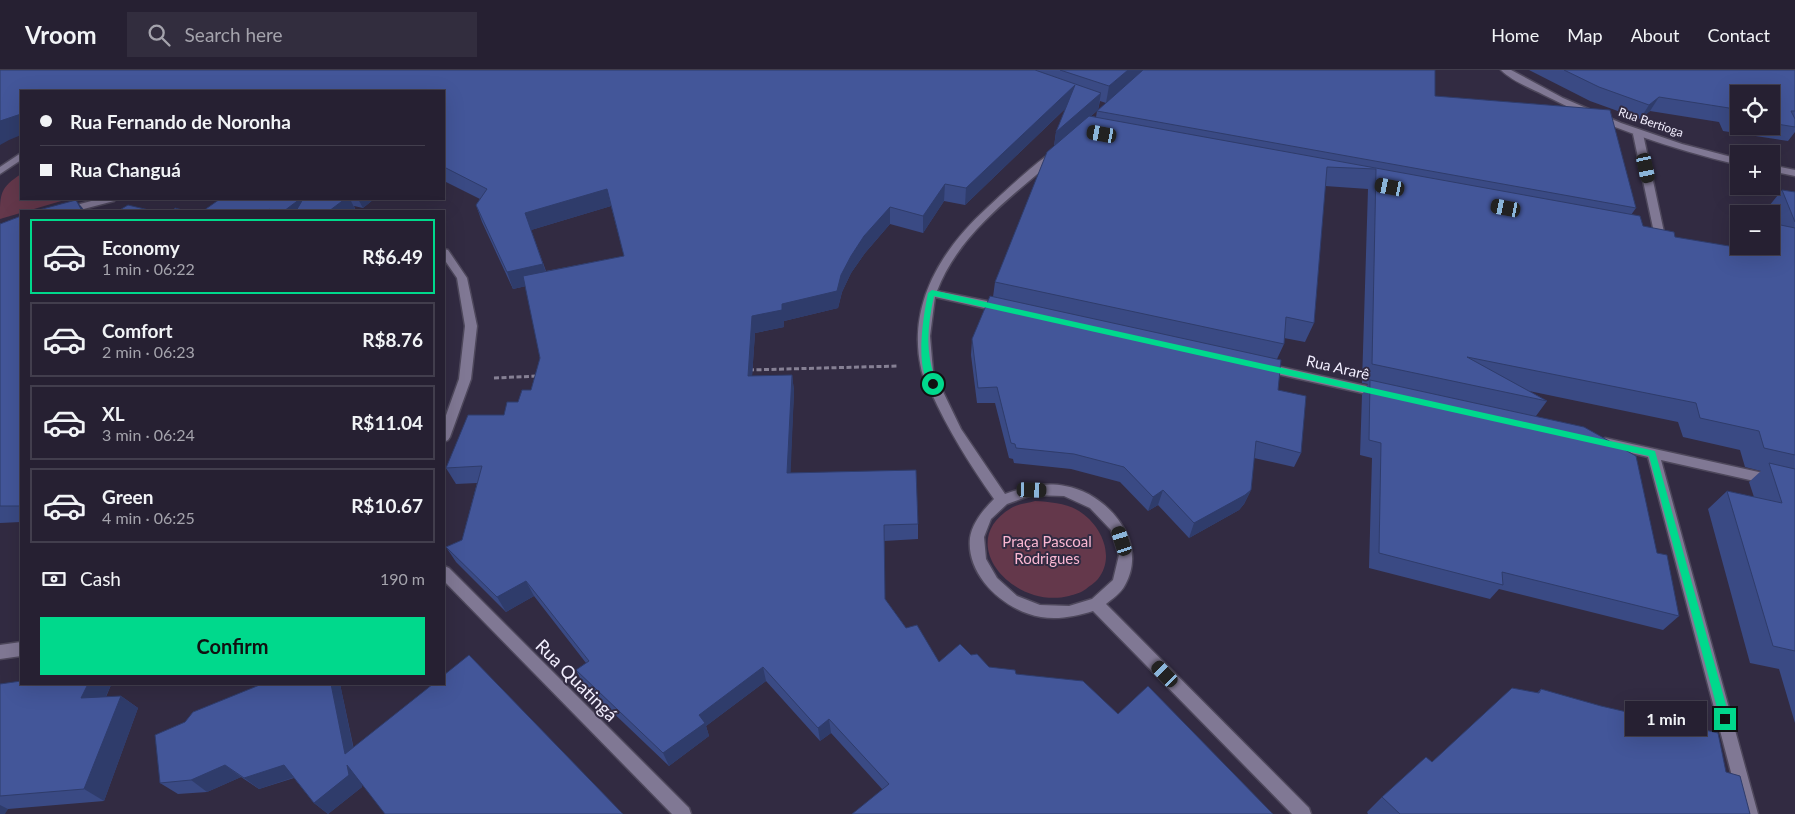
<!DOCTYPE html>
<meta charset="utf-8">
<style>
:root{--surface:#262032;--page:#322d3e;--text:#f1f3f6;--muted:#a4a3ac;--line:#423e4d;--accent:#00d98c}
body{margin:0;font-family:Lato,sans-serif;background:var(--page);color:var(--text);height:100vh;display:flex;flex-direction:column;font-size:19px;white-space:nowrap}
*{box-sizing:border-box;margin:0}
p{font-size:16px;color:var(--muted)}
.icon{flex:none;width:28px;height:28px;fill:none;stroke:currentColor;stroke-width:2;stroke-linecap:round;stroke-linejoin:round}
.map{position:relative;flex:1;overflow:hidden}
.sheet{position:absolute;left:20px;top:140px;width:425px;height:475px;display:flex;flex-direction:column;background:var(--surface);border-radius:0px;box-shadow:0 5px 20px #0002,0 0 0 1px var(--line)}
.sheet>*{flex:none}
.top-card{position:absolute;left:20px;top:20px;width:425px;height:110px;border-radius:0px;box-shadow:0 5px 20px #0002,0 0 0 1px var(--line);display:grid;align-content:center;height:110px;padding:0 20px;background:var(--surface)}
.controls{position:absolute;left:1730px;top:15px;display:grid;gap:10px}
.controls a{display:grid;place-items:center;width:50px;height:50px;border-radius:0px;background:var(--surface);box-shadow:0 5px 20px #0002,0 0 0 1px var(--line);font-size:25px}
.end{position:absolute;width:22px;height:22px;margin:-11px;border:6px solid #00d98c;background:#111;box-shadow:0 0 0 2px #111}
.from{border-radius:50%}
.bubble{position:absolute;height:35px;border-radius:0px;background:var(--surface);box-shadow:0 5px 20px #0002,0 0 0 1px var(--line);font-size:16px;font-weight:700;line-height:35px;text-align:center}
.car{position:absolute;width:15px;height:30px;margin:-15px -8px;border-radius:6px;box-shadow:0 0 4px 1px #0007;background:linear-gradient(#222 24%,#8ab4d8 0 40%,#222 0 76%,#8ab4d8 0 86%,#222 0)}
.top-card b{display:flex;align-items:center;gap:18px;height:48px;font-size:19px}
.top-card b+b{border-top:1px solid var(--line)}
.top-card i{width:12px;height:12px;background:var(--text)}
ul{padding:9px 0 0;list-style:none}
li{display:flex;align-items:center;gap:15px;height:75px;margin:0 10px 8px;padding:0 10px;border:2px solid var(--line);border-radius:0px}
li div{flex:1}
li b{display:block;font-size:19px}
li em{font-style:normal;font-weight:700}
li.current{border-color:var(--accent)}
li>.icon{width:45px;height:45px;stroke-width:1.5}
.pay{display:flex;align-items:center;gap:12px;height:55px;padding:0 20px;font-size:19px}
.pay p{margin-inline-start:auto}
.action{display:flex;gap:10px;margin-top:auto;padding:10px 20px}
.action a{flex:1;height:58px;border-radius:0px;background:var(--accent);color:#111;font-size:20px;font-weight:700;line-height:58px;text-align:center}
header{display:flex;align-items:center;gap:30px;box-sizing:border-box;height:70px;padding:0 25px;background:var(--surface);border-bottom:1px solid var(--line)}
header strong{font-size:24px}
nav{display:flex;gap:28px;margin-inline-start:auto;font-size:18px}
.search{width:350px;height:45px;background:var(--page);display:flex;align-items:center;gap:12px;box-sizing:border-box;padding:0 18px;border-radius:0px;color:var(--muted);font-size:19px}
.map>svg:first-child{display:block}
.green{fill:#64384b}
.lines{fill:none;stroke-linecap:round;stroke-linejoin:round}
.street-casing{stroke:#4e485c;stroke-width:3}
.secondary-casing{stroke:#4e485c;stroke-width:3}
.path{stroke:#868094;stroke-width:3;stroke-dasharray:5 2.5;stroke-linecap:butt}
.street{fill:#807894;fill-rule:evenodd}
.secondary{fill:#807894;fill-rule:evenodd}
.wall{fill:#3a4a84;fill-rule:evenodd}
.shaded-wall{fill:#2f3c6b}
.building{fill:#435699;stroke:#2f3c6b}
.route{fill:#00d98c}
.labels{text-anchor:middle;dominant-baseline:central;stroke-width:4;stroke-linejoin:round;paint-order:stroke}
.far-street-label{font-size:12px;fill:#f3efff;stroke:#322b42}
.street-label{font-size:15px;fill:#f3efff;stroke:#322b42}
.park-label{font-size:15px;fill:#fbb8d3;stroke:#322b42}
.near-street-label{font-size:18px;fill:#f3efff;stroke:#322b42}
</style>
<header>
<strong>Vroom</strong>
<div class="search"><svg class="icon" aria-label="search" viewBox="0 0 24 24"><circle cx="10" cy="10" r="6"/><path d="M15 15l6 6"/></svg>Search here</div>
<nav><a>Home</a><a>Map</a><a>About</a><a>Contact</a></nav>
</header>
<div class="map">
<svg width="1795" height="744" viewBox="0 0 1795 744">
<rect width="100%" height="100%" fill="#322b42"/>
<g class="green">
<path d="M21,104V129H68L0,149C0,123 0,118 21,104Z"/>
<path d="M1035,431C1050,432 1066,433 1079,441C1101,455 1116,486 1098,509C1095,513 1089,516 1086,519C1081,523 1075,524 1069,526C1013,540 952,471 1013,437C1019,434 1028,433 1035,431Z"/>
</g>
<g class="lines">
<g class="street-casing">
<g id="street">
<polygon points="1638,61 1643,64 1665,167 1660,170 1655,167 1633,64"/>
<path d="M1054,82L1057,83V87C1013,126 959,163 937,221L1002,234L1008,238L1002,242L935,227L930,266L933,301L961,359L1005,424C1025,417 1044,412 1065,416C1108,423 1149,473 1125,515C1121,523 1112,529 1106,534L1309,738L1311,744H1292L1093,541C1076,546 1059,550 1041,547C1005,541 966,506 970,468C972,453 984,439 994,429C970,395 948,360 931,322C928,314 922,306 921,298C907,234 942,179 987,138C999,127 1043,85 1054,82ZM1032,425L1064,426L1090,438L1111,460L1119,485L1113,510L1092,529L1069,536L1040,535L1017,526L997,508L986,489L984,467L991,449L1007,434Z"/>
<polygon points="21,83 21,90 0,104 0,97"/>
<polygon points="99,129 115,129 114,131 76,141 60,141 61,139"/>
<polygon points="444,179 448,180 467,208 477,256 471,309 450,367 448,370 444,372 444,351 459,309 465,256 457,208 444,189"/>
<polygon points="1263,293 1380,319 1386,323 1380,327 1259,300 1257,297"/>
<polygon points="1605,368 1795,410 1795,420 1661,390 1758,744 1742,744 1648,387 1601,376 1599,373 1601,370"/>
<polygon points="444,496 449,498 689,738 691,744 672,744 444,511"/>
<polygon points="21,572 21,586 0,589 0,575"/>
</g>
</g>
<g class="secondary-casing">
<g id="secondary">
<path d="M1501,0H1511L1563,28L1621,53L1682,74L1739,89V95C1671,79 1606,57 1544,25C1530,18 1512,11 1501,0Z"/>
<polygon points="1771,95 1795,100 1795,106 1771,101"/>
</g>
</g>
<g class="path">
<polyline points="749,300 898,296"/>
<polyline points="494,308 538,306"/>
</g>
<use href="#street" class="street"/>
<use href="#secondary" class="secondary"/>
</g>
<g class="wall">
<path d="M0,0H1435V26L1636,138L1631,145L1643,156L1675,167L1749,180L1748,176H1771L1776,154L1769,136L1782,120L1795,122V653L1779,599L1750,593L1708,439L1727,421L1754,427L1749,412L1761,401L1745,397L1740,380L1683,367L1678,352L1529,321L1547,331L1536,346L1657,483L1679,546L1663,560L1499,519L1490,529L1369,498L1372,388L1360,385L1362,325L1368,314L1362,313L1368,119L1325,116L1314,253L1305,272L1284,268V274L1277,289L1278,320L1301,383L1294,397L1254,388L1251,420L1244,434L1239,440L1189,468L1158,435L1148,441L1120,412L1071,399L1014,393L1013,389L1009,388L995,333H977L971,285L972,269L993,227L995,212L1054,76L1056,62L1066,38L965,135L944,131L923,163L890,154L865,183L851,203L842,222L838,238L784,251V257L755,263L752,306L792,305L794,321L790,403L918,454V469L884,471L885,529L906,558L939,592L971,585L989,597L1016,604L1118,644L1273,744L882,719L831,663L820,671L766,611L706,656L709,666L669,696L583,614L576,600L586,593L534,526L506,542L456,492L446,477L462,470L477,413L456,414L446,398L531,320L540,288L526,216L513,219L482,152L476,135L480,129L444,111V21H21L9,70ZM1139,4L1097,41L1096,47L1091,46L1098,40L1100,31L1106,33ZM611,136L624,186L546,201L531,160Z"/>
<path d="M1529,0H1795V62L1788,71L1723,61L1719,52L1650,41L1640,49L1590,31ZM1739,24H1771V56H1739Z"/>
<polygon points="220,129 374,129 363,138 354,136 356,141 203,141"/>
<polygon points="21,146 21,452 0,453 0,154"/>
<polygon points="0,614 110,614 111,615 106,627 121,626 138,638 104,731 8,739 0,744"/>
<polygon points="262,614 340,614 362,717 328,744 314,733 294,708 259,719 241,707 207,722 178,724 160,713 185,652"/>
<polygon points="1541,619 1726,702 1750,744 1368,744 1367,742 1382,727 1432,692 1537,623"/>
</g>
<g class="shaded-wall">
<polygon points="1128,0 1143,0 1106,33 1109,16"/>
<polygon points="1075,15 1073,31 965,135 966,118"/>
<polygon points="1101,23 1098,40 1054,78 1056,62"/>
<polygon points="1659,27 1650,41 1640,49 1649,35"/>
<polygon points="21,44 21,65 9,70 0,75 0,51"/>
<polygon points="945,114 944,131 923,163 923,146"/>
<polygon points="607,119 611,136 531,160 525,143"/>
<polygon points="300,129 310,129 315,141 284,141"/>
<polygon points="345,129 350,129 356,141 329,141"/>
<polygon points="358,129 374,129 363,138"/>
<polygon points="76,130 85,141 82,141"/>
<polygon points="890,137 890,154 865,183 851,203 842,222 838,238 784,251 784,257 755,263 751,322 748,306 752,246 782,234 841,205 851,186 864,166"/>
<polygon points="543,194 549,211 513,219 507,202"/>
<polygon points="792,305 794,321 790,419 787,403"/>
<polygon points="1163,420 1158,435 1148,441 1153,427"/>
<polygon points="1251,420 1244,434 1239,440 1189,468 1194,453"/>
<polygon points="526,511 534,526 506,542 497,527"/>
<polygon points="763,597 766,611 706,656 709,666 669,696 663,683 699,645"/>
<polygon points="88,614 110,614 111,615 99,641 81,628"/>
<polygon points="331,614 340,614 357,696 345,684"/>
<polygon points="121,626 138,638 104,731 84,719"/>
<polygon points="829,649 831,663 820,671 818,658"/>
<polygon points="225,695 241,707 207,722 191,710"/>
<polygon points="284,695 298,706 259,719 244,708"/>
<polygon points="347,695 360,706 362,717 328,744 314,733"/>
<polygon points="0,735 8,739 5,744 0,744"/>
</g>
<g class="building">
<polygon points="0,0 1035,0 1101,23 1056,62 1075,15 966,118 945,114 923,146 890,137 864,166 851,186 841,205 837,221 782,234 782,240 752,246 748,306 792,305 787,403 916,400 918,454 884,455 885,529 906,558 917,555 939,592 960,574 971,585 977,584 989,597 1015,600 1016,604 1083,611 1118,644 1148,616 1273,744 852,744 889,714 829,649 818,658 763,597 699,645 705,653 663,683 576,600 589,591 526,511 497,527 446,477 462,470 482,396 446,398 468,345 504,345 507,332 518,332 522,320 531,320 540,288 523,206 624,186 607,119 525,143 543,194 507,202 476,135 487,119 444,97 444,21 21,21 21,44 0,51"/>
<polygon points="1060,0 1128,0 1109,16"/>
<polygon points="1143,0 1435,0 1435,26 1610,40 1636,138 1097,41"/>
<polygon points="1564,0 1795,0 1795,41 1791,41 1795,49 1795,57 1771,53 1771,24 1739,24 1739,48 1733,47 1729,38 1659,27 1649,35 1599,17"/>
<polygon points="1089,46 1640,146 1643,156 1674,162 1675,167 1765,182 1765,176 1771,176 1771,153 1795,158 1795,385 1764,378 1759,361 1700,348 1696,333 1467,287 1547,331 1372,294 1376,99 1327,97 1314,253 1286,247 1284,274 995,212 1047,82"/>
<polygon points="1782,120 1795,122 1795,152"/>
<polygon points="220,129 300,129 284,141 272,141 269,139 268,141 203,141"/>
<polygon points="303,129 345,129 329,141 296,141"/>
<polygon points="76,130 82,141 35,141"/>
<polygon points="128,135 153,141 118,141"/>
<polygon points="175,138 186,141 172,141"/>
<polygon points="21,146 21,436 0,436 0,154"/>
<polygon points="990,226 1281,290 1278,320 1306,326 1301,383 1256,371 1251,420 1245,425 1194,453 1163,420 1153,427 1124,397 1074,384 1016,378 1015,374 1011,373 997,317 978,318 972,269"/>
<polygon points="1370,310 1584,357 1636,386 1657,483 1667,485 1679,546 1502,502 1503,515 1379,483 1381,373 1369,370"/>
<polygon points="1769,393 1795,399 1795,581 1773,576 1727,421 1782,433"/>
<polygon points="469,585 623,744 385,744 347,695 349,705 314,733 284,695 244,708 225,695 191,710 160,713 155,665 185,652 193,642 262,614 331,614 345,684 433,614 444,614 444,605"/>
<polygon points="21,611 21,614 88,614 81,628 121,626 84,719 0,726 0,614"/>
<polygon points="1512,618 1539,623 1541,619 1601,636 1718,663 1726,702 1740,706 1750,744 1400,744 1382,727 1426,687 1432,692"/>
</g>
<path class="route" d="M932,220L1655,381L1730,649L1728,652H1721L1720,649L1649,386L934,226C927,257 925,284 937,314L933,316C913,305 924,242 928,223Z"/>
<g class="labels">
<g class="far-street-label">
<text transform="translate(1651 52) rotate(19)">Rua Bertioga</text>
</g>
<g class="street-label">
<text transform="translate(1338 297) rotate(13)">Rua Ararê</text>
</g>
<g class="park-label">
<text x="1047" y="471">Praça Pascoal<tspan x="1047" dy="17">Rodrigues</tspan></text>
</g>
<g class="near-street-label">
<text transform="translate(577 610) rotate(45)">Rua Quatingá</text>
</g>
</g>
</svg>
<div class="controls">
<a><svg class="icon" aria-label="locate" viewBox="0 0 24 24"><circle cx="12" cy="12" r="6"/><path d="M12 2v4M12 18v4M2 12h4M18 12h4"/></svg></a>
<a>+</a>
<a>−</a>
</div>
<i class="end from" style="left:933px;top:314px"></i>
<i class="end" style="left:1725px;top:649px"></i>
<div class="bubble" style="left:1625px;top:631px;width:82px">1 min</div>
<i class="car" style="left:1102px;top:64px;rotate:280deg"></i>
<i class="car" style="left:1646px;top:98px;rotate:168deg"></i>
<i class="car" style="left:1390px;top:117px;rotate:281deg"></i>
<i class="car" style="left:1506px;top:138px;rotate:281deg"></i>
<i class="car" style="left:1032px;top:420px;rotate:92deg"></i>
<i class="car" style="left:1122px;top:471px;rotate:342deg"></i>
<i class="car" style="left:1165px;top:604px;rotate:316deg"></i>
<div class="top-card">
<b><i class="from"></i>Rua Fernando de Noronha</b>
<b><i></i>Rua Changuá</b>
</div>
<section class="sheet">
<ul>
<li class="current"><svg class="icon" aria-label="car" viewBox="0 0 24 24"><path d="M5 17H2v-5l4-1 3-4h7l3 4 3 1v5h-3M9 17h6M6 11h13"/><circle cx="7" cy="17" r="2"/><circle cx="17" cy="17" r="2"/></svg><div><b>Economy</b><p>1 min · 06:22</p></div><em>R$6.49</em></li>
<li><svg class="icon" aria-label="car" viewBox="0 0 24 24"><path d="M5 17H2v-5l4-1 3-4h7l3 4 3 1v5h-3M9 17h6M6 11h13"/><circle cx="7" cy="17" r="2"/><circle cx="17" cy="17" r="2"/></svg><div><b>Comfort</b><p>2 min · 06:23</p></div><em>R$8.76</em></li>
<li><svg class="icon" aria-label="car" viewBox="0 0 24 24"><path d="M5 17H2v-5l4-1 3-4h7l3 4 3 1v5h-3M9 17h6M6 11h13"/><circle cx="7" cy="17" r="2"/><circle cx="17" cy="17" r="2"/></svg><div><b>XL</b><p>3 min · 06:24</p></div><em>R$11.04</em></li>
<li><svg class="icon" aria-label="car" viewBox="0 0 24 24"><path d="M5 17H2v-5l4-1 3-4h7l3 4 3 1v5h-3M9 17h6M6 11h13"/><circle cx="7" cy="17" r="2"/><circle cx="17" cy="17" r="2"/></svg><div><b>Green</b><p>4 min · 06:25</p></div><em>R$10.67</em></li>
</ul>
<div class="pay"><svg class="icon" aria-label="cash" viewBox="0 0 24 24"><path d="M3 7h18v10H3z"/><circle cx="12" cy="12" r="2"/></svg>Cash<p>190 m</p></div>
<div class="action"><a>Confirm</a></div>
</section>
</div>
